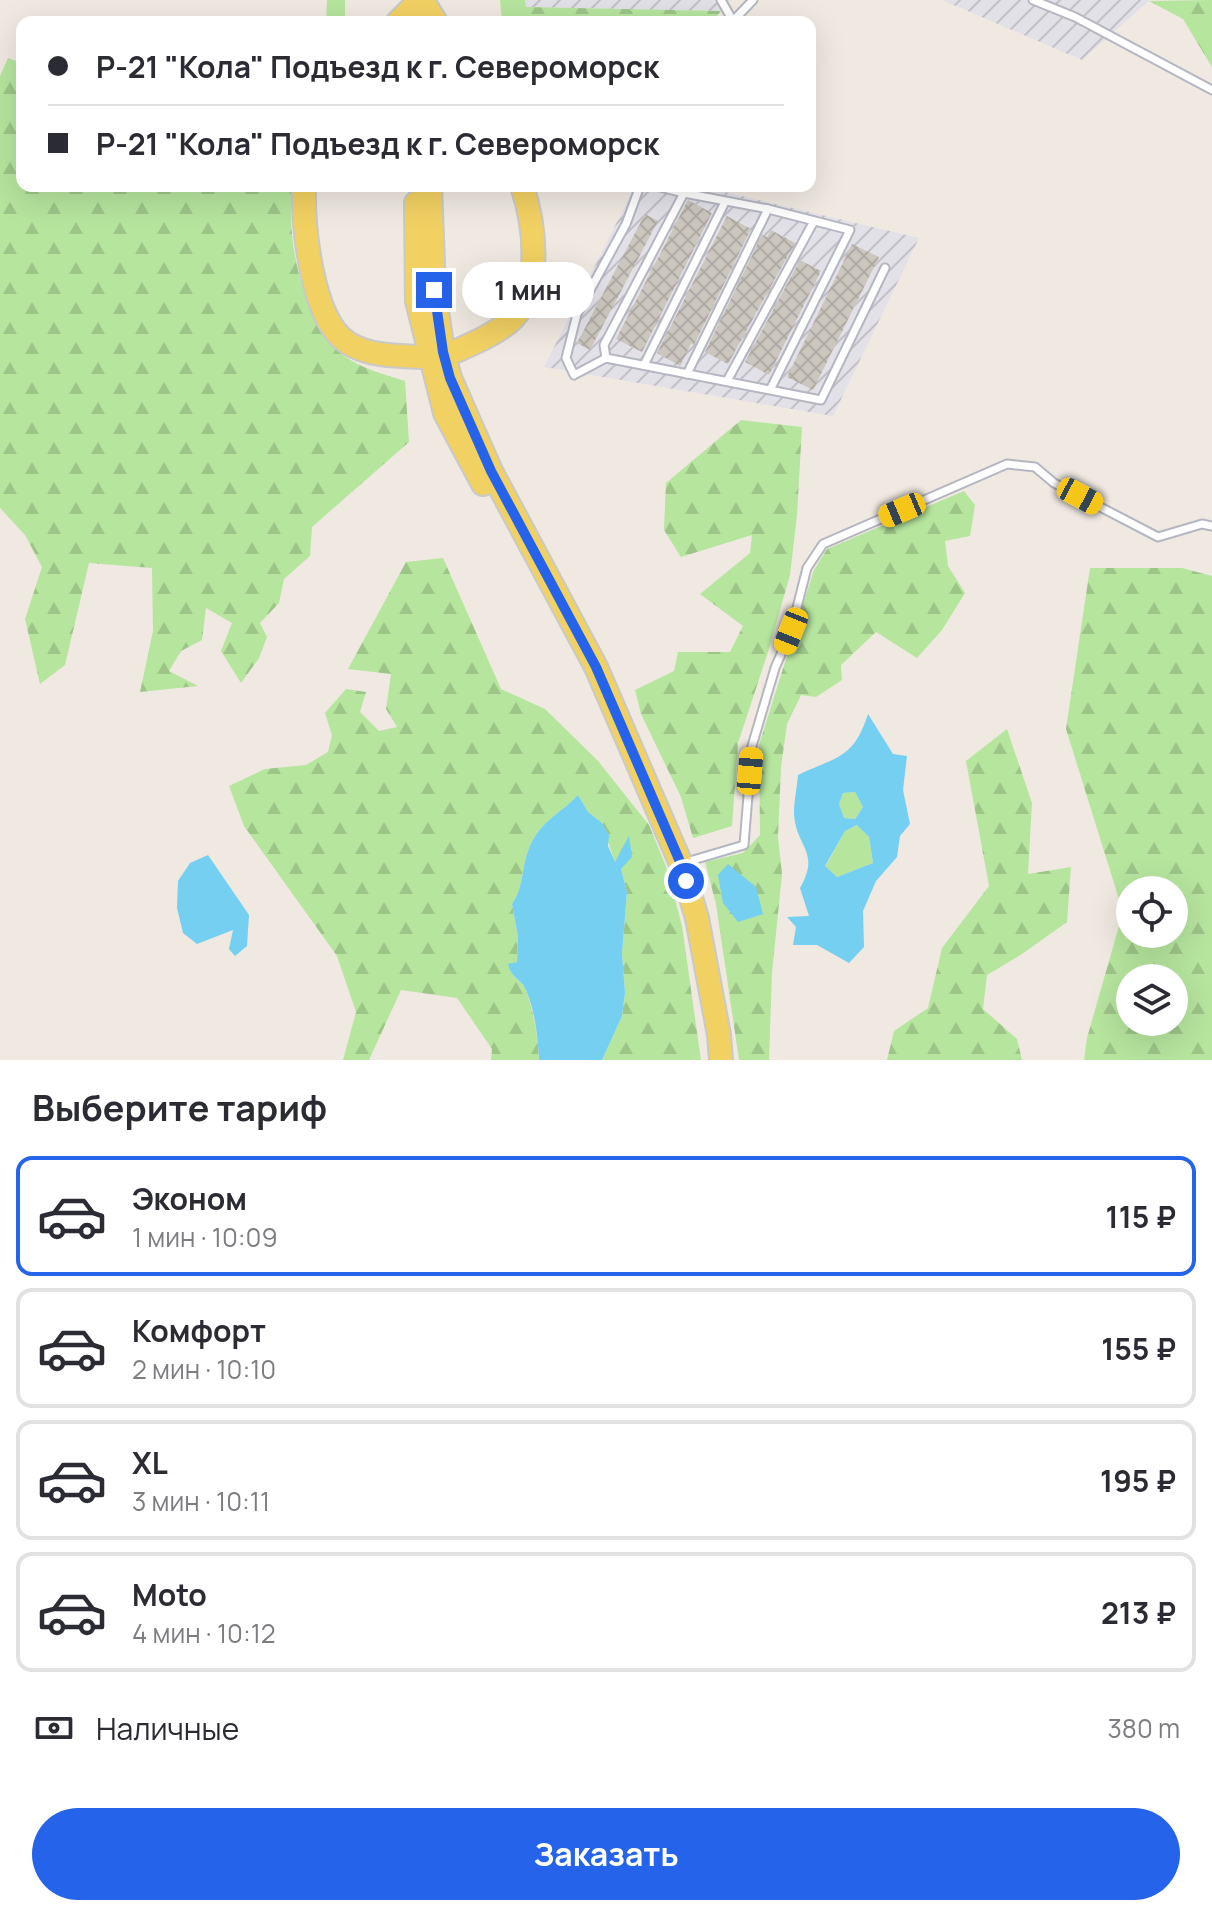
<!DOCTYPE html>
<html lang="ru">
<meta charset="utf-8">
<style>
:root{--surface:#fff;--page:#f2f2f3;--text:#2b2b33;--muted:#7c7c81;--line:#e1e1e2;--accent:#2563eb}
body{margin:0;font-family:Manrope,sans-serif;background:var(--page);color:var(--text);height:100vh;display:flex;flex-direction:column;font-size:30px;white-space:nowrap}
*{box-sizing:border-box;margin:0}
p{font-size:26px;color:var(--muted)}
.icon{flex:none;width:44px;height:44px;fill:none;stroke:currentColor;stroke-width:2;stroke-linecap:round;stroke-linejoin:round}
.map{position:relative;height:1060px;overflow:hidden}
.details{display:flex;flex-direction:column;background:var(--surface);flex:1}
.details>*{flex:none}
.banner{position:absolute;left:16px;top:16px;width:800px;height:176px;border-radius:16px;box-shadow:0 8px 32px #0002;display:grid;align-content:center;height:176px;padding:0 32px;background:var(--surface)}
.controls{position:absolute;left:1116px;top:876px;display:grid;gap:16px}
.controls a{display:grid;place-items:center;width:72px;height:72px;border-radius:50%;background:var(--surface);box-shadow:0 8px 32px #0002;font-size:40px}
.end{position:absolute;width:36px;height:36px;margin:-18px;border:10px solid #2563eb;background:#fff;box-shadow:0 0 0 4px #fff}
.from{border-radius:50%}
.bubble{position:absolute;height:56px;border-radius:28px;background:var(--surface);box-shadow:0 8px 32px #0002;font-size:26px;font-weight:700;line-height:56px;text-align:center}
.car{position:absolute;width:24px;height:48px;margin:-24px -12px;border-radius:10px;box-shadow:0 0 6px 2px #0007;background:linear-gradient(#f5c518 24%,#345 0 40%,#f5c518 0 76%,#345 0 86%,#f5c518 0)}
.banner b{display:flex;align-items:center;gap:28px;height:76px;font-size:30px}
.banner b+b{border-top:2px solid var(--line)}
.banner i{width:20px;height:20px;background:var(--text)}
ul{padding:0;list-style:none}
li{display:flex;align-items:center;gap:24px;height:120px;margin:0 16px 12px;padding:0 16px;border:4px solid var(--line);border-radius:16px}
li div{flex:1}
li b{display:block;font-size:30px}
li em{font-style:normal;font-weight:700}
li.current{border-color:var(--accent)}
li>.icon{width:72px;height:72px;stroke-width:1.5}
h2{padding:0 32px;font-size:36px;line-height:96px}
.pay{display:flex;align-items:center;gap:20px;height:88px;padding:0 32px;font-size:30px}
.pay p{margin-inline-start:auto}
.action{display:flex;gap:16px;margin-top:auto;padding:16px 32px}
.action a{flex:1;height:92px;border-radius:48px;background:var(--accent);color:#fff;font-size:32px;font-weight:700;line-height:92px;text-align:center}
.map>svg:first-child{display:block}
.industrial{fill:url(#industrial-furrows)}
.grass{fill:#b6e59e}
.forest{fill:url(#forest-firs);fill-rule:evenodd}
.water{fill:#75cff0;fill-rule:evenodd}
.building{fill:url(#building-cross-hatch)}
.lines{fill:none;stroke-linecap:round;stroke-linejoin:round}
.lane-casing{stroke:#b4b7c1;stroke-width:11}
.primary-casing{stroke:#c9c9c9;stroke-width:26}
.lane{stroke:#fff;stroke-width:7}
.primary{stroke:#f2d163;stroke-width:22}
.route{stroke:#2563eb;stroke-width:10}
</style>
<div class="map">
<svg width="1212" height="1060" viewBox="0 0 1212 1060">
<defs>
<pattern id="industrial-furrows" width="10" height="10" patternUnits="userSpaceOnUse" patternTransform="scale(2)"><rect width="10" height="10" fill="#e3e1e8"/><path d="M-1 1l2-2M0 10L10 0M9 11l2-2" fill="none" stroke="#c3c1c7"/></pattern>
<pattern id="forest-firs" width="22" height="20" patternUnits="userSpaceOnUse" patternTransform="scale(2)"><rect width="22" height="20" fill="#b6e59e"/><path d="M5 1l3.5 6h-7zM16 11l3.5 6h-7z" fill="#9dc588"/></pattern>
<pattern id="building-cross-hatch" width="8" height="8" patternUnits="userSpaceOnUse" patternTransform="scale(2)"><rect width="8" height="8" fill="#cbc7bf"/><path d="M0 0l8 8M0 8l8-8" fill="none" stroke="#afaba4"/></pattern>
</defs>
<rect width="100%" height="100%" fill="#efe9e1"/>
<g class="industrial">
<polygon points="525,0 731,0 721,11 525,7"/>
<polygon points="942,0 1150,0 1082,60"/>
<polygon points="635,186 700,186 919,238 833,416 544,367"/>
</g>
<g class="grass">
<polygon points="855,792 863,807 855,819 844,818 839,804 843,793"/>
<polygon points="858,825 869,837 873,863 837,877 825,867 845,831"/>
</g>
<g class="forest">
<polygon points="327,0 345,0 345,22 326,22"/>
<polygon points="500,0 525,0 526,7 721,11 712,22 502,22"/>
<polygon points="1212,0 1212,67 1183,19 1149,1"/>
<path d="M8,58L22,63V186H293C285,233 301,310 333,346C351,366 380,373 405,381L409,442L312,527L310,556L284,579L279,603L260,623L267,637L259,658L241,683L221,651L232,623L206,608L202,640L181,651L169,671L198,686L140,692L153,631L152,568L89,563L65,665L40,684L25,619L42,567L25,535L0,508V76Z"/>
<polygon points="741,420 802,427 797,515 790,575 768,652 738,743 732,826 693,838 681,797 641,714 635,690 674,671 678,652 730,652 743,626 700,594 750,553 752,535 681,557 664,530 666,483"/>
<polygon points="964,491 975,505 970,536 945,541 948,566 965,593 942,630 917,658 876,632 841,665 842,680 816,697 801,695 787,724 781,767 778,837 782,874 772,973 769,1060 739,1060 716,904 705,862 743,853 760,835 759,745 814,570 827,549"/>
<path d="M443,558L501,689L545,709L598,761L649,825L667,869L682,926L701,1060H602L622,1016L625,993L622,953L627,892L621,869L624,849L615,863L602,823L588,812L578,795C558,816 539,821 528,851C521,870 524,887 512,904L518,937L517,962L509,965C512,980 521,979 526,990C534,1012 538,1037 539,1060H491L492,1049L457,998L401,990L369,1060H343L356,1012L337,956L244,826L229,786L265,769L306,765L328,752L332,735L325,713L346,689L366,692L360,712L379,731L397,727L386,709L391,674L348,669L406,562Z"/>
<path d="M1090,568H1182L1212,576V1060H1084L1087,1038L1123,912L1066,729ZM1130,890H1174V934H1130ZM1130,978H1174V1022H1130Z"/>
<polygon points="1007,729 1032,803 1028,874 1071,867 1067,922 1022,954 987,975 983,1009 1017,1039 1022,1060 887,1060 894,1031 928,1008 942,948 989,886 966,761"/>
</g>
<g class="water">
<path d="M868,714L893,754L907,756L903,790L910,824L900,836L897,857L876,881L863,911L864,947L849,963L817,945H793L796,927L787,917L809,916L800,888C821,851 796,848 794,814C794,801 797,787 798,775C837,756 853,760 868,714ZM855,792L863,807L855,819L844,818L839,804L843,793ZM857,825L869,837L873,863L837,877L825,866L845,831Z"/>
<path d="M578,795L588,812L602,823L609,835L608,846L615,862L629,836L632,857L621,869L627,892L622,953L625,993L622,1016L602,1060H539C538,1037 535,1011 526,990C521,978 512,980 508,964L517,962L518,937L512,904C524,887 521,870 528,851C539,821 558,816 578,795Z"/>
<polygon points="208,855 249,915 247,946 235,956 229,949 233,930 197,944 183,933 177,908 178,881 190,863"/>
<polygon points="728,864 756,887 763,914 738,922 723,903 718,875"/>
</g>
<g class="building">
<polygon points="688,200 712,213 642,352 616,339"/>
<polygon points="645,214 658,221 590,350 577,343"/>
<polygon points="727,216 751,229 694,345 691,344 680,366 657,353"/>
<polygon points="771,230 795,243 728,364 705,352 762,235 767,237"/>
<polygon points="852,244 879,257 813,390 787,377"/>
<polygon points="800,260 821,271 769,375 745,362"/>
</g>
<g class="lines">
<g class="lane-casing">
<g id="lane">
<polyline points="721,0 733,21"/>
<polyline points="1033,0 1075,17 1212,90"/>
<polyline points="732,22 753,0"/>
<polyline points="640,186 626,224 577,314 566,358 574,375 606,358 604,345 684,193 768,209 850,230 771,388"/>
<polyline points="656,186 684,193"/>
<polyline points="606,358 821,400 885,268"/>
<polyline points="644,365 725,202"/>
<polyline points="687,374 768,209"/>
<polyline points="727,381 814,221"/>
<polyline points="683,863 744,845 752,746 775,668 791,631 807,568 823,544 1007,464 1035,467 1054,483 1158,537 1202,524 1212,526"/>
</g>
</g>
<g class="primary-casing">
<g id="primary">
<polyline points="426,6 436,22"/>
<polyline points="398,22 416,4"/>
<path d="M304,186C303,225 311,320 348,343C370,357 401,356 426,357"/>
<polyline points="430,186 434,290 443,352 450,378 491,471 596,667 681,864 697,918 719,1035 721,1060"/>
<polyline points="416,203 417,301 445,413 483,484"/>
<path d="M447,355C467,346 490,337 508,323C544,293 535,225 522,186"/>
</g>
</g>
<use href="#lane" class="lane"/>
<use href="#primary" class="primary"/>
</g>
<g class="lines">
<polyline class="route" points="434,290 443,352 450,378 491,471 596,667 681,864 686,881"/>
</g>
</svg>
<div class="controls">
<a><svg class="icon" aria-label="locate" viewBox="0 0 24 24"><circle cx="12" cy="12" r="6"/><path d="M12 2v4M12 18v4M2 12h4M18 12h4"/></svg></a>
<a><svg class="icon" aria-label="layers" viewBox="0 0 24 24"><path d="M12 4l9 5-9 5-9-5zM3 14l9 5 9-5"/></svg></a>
</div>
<i class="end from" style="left:686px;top:881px"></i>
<i class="end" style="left:434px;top:290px"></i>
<div class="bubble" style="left:462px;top:262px;width:132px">1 мин</div>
<i class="car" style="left:1080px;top:496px;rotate:118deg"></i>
<i class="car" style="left:902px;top:510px;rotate:247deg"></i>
<i class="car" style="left:791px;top:631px;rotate:202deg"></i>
<i class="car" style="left:750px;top:771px;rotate:5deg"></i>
<div class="banner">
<b><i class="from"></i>Р-21 &quot;Кола&quot; Подъезд к г. Североморск</b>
<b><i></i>Р-21 &quot;Кола&quot; Подъезд к г. Североморск</b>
</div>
</div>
<section class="details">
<h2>Выберите тариф</h2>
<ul>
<li class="current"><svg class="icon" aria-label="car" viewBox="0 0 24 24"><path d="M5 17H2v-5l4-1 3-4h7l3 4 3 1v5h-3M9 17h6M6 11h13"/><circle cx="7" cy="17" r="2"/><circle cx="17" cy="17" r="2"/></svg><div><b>Эконом</b><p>1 мин · 10:09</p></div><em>115 ₽</em></li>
<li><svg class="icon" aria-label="car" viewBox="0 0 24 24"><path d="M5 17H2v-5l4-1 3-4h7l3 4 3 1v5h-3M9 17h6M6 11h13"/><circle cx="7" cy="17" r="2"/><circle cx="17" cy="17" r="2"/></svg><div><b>Комфорт</b><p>2 мин · 10:10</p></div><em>155 ₽</em></li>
<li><svg class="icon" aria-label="car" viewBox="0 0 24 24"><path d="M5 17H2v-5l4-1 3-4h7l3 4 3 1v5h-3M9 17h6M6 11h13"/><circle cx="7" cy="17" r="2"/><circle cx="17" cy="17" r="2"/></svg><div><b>XL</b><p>3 мин · 10:11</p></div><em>195 ₽</em></li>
<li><svg class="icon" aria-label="car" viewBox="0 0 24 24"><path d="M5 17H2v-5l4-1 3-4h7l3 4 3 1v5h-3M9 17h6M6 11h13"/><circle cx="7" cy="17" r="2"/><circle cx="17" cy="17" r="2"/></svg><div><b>Moto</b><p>4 мин · 10:12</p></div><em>213 ₽</em></li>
</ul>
<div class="pay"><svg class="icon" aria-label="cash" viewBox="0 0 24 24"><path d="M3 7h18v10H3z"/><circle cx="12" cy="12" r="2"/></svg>Наличные<p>380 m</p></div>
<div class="action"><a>Заказать</a></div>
</section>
